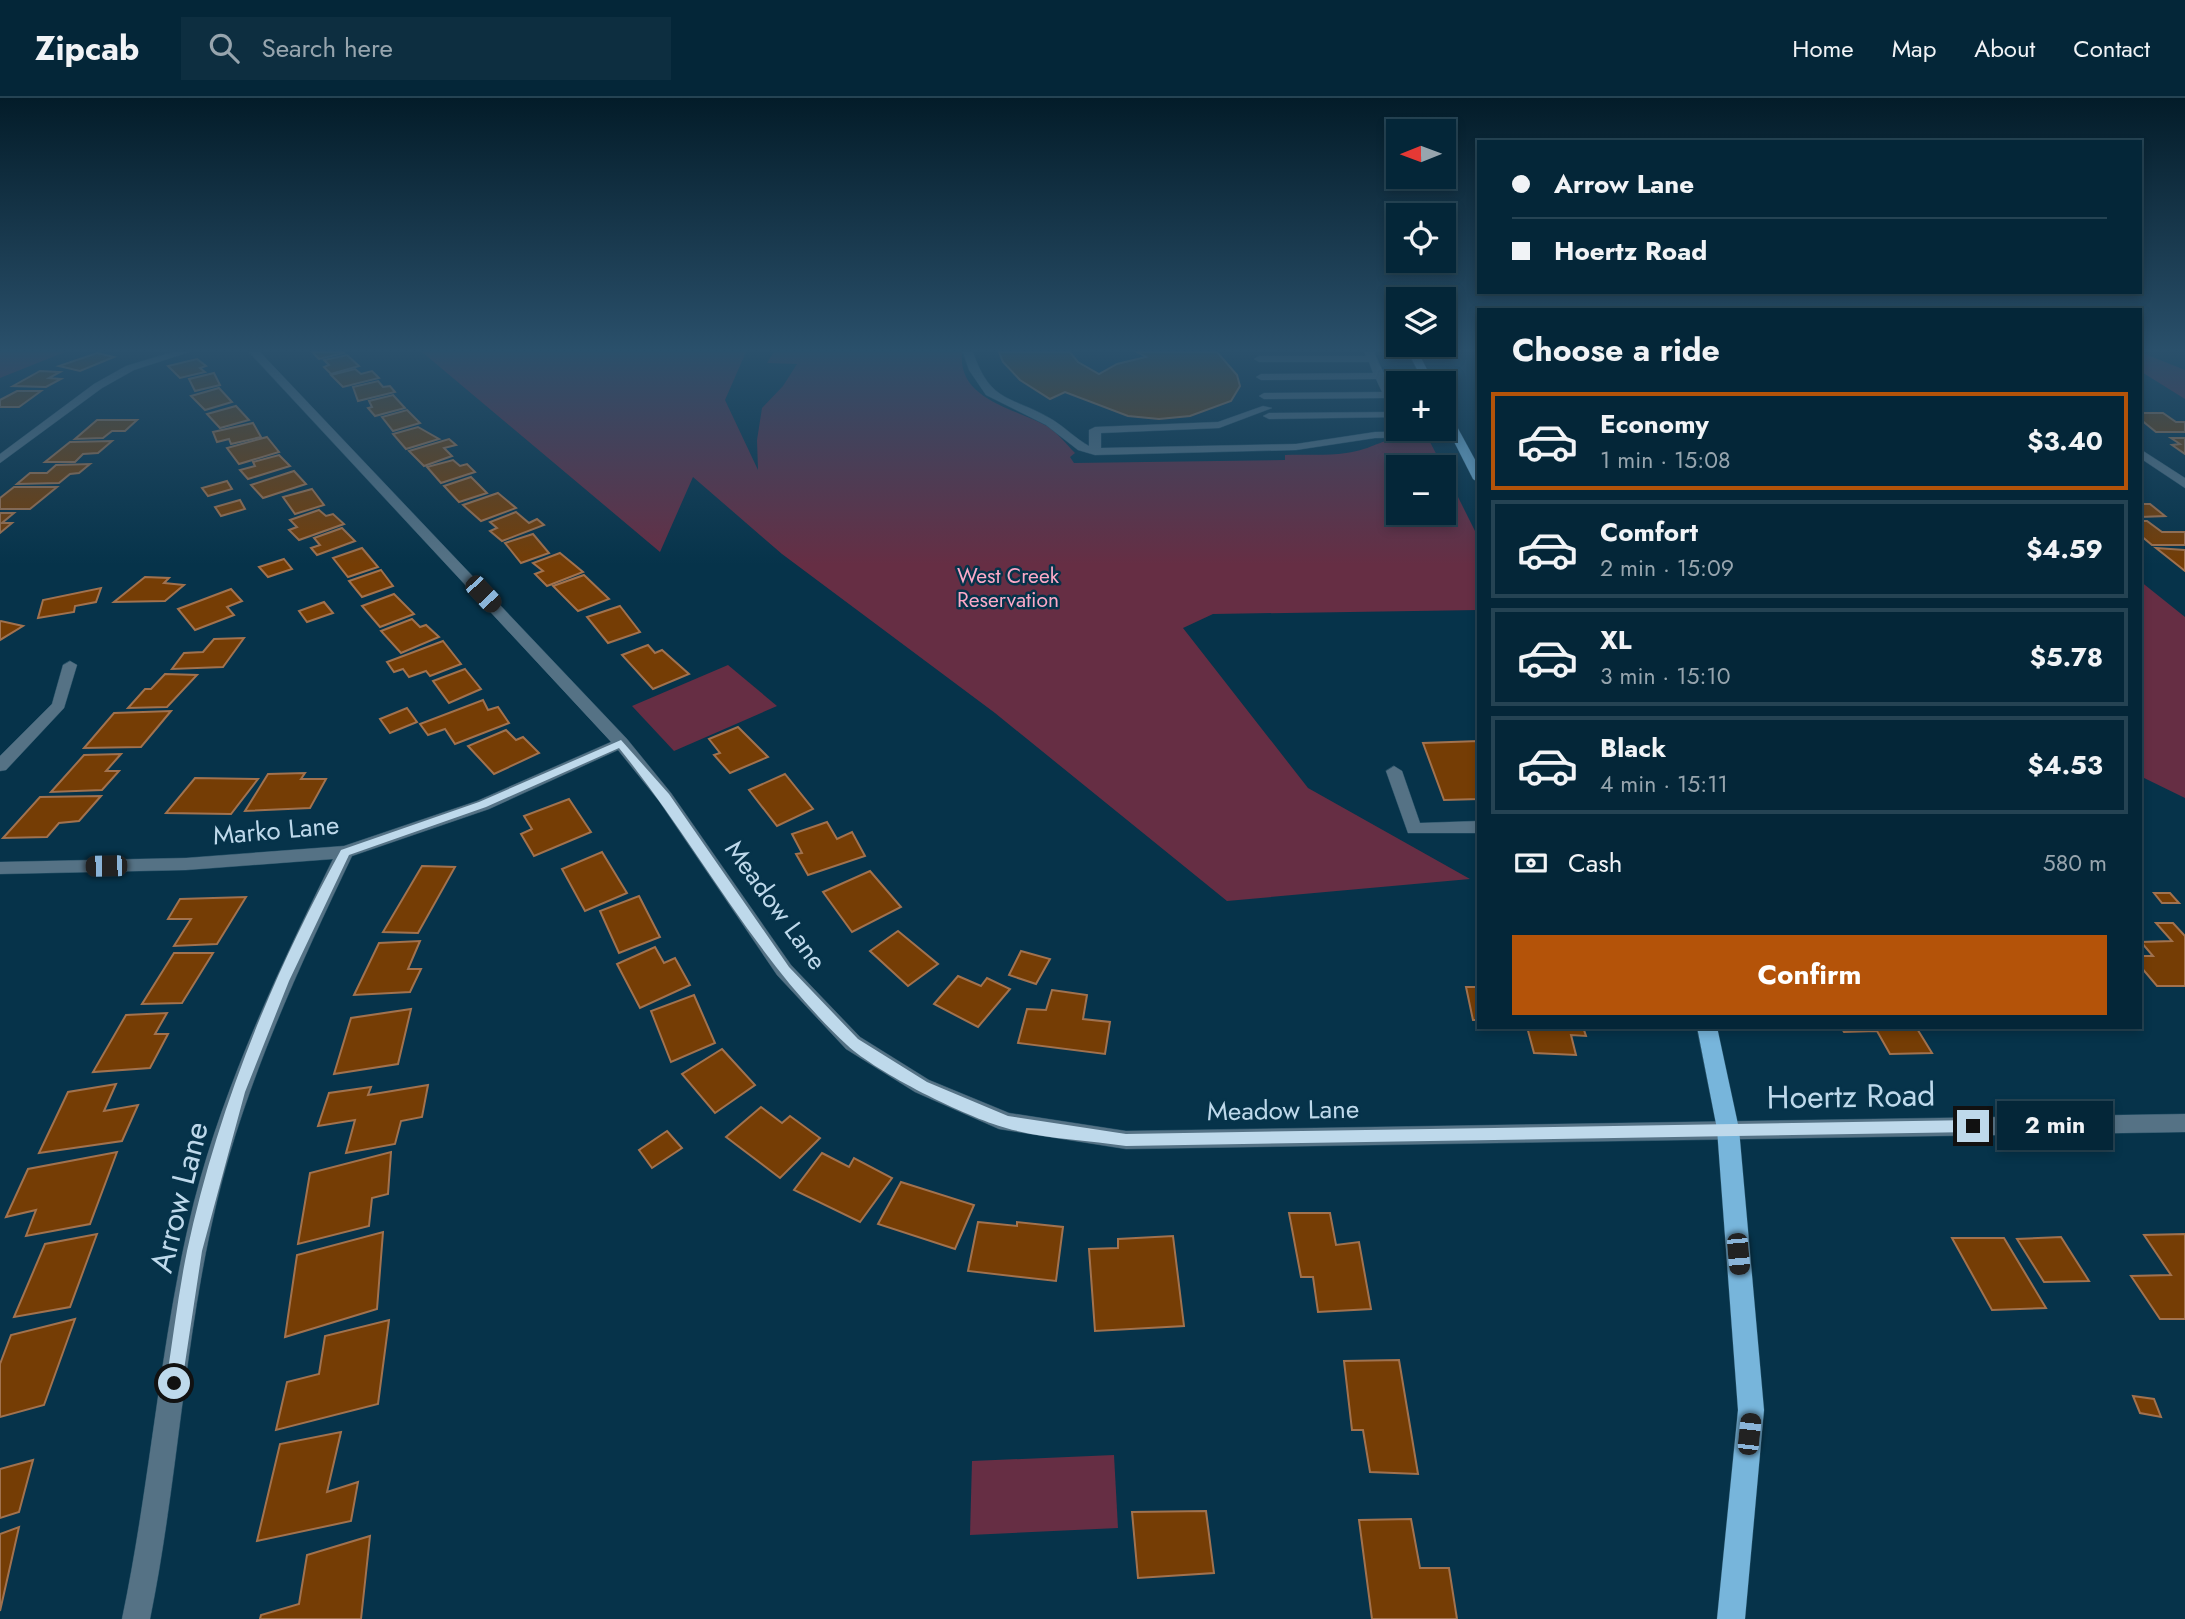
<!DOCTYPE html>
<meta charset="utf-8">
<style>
:root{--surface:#042638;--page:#0d2e40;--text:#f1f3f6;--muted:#97a5ae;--line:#254353;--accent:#b45309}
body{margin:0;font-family:Jost,sans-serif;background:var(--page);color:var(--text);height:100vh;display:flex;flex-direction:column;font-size:26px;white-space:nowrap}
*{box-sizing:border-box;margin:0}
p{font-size:23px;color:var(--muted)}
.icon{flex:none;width:38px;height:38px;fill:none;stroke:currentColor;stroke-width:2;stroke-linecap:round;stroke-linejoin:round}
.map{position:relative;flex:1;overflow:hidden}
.side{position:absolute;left:1477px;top:210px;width:665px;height:721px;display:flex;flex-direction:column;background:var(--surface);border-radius:0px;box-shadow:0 4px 10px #0003,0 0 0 2px var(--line)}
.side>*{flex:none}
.top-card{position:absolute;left:1477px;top:42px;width:665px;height:154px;border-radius:0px;box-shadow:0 4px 10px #0003,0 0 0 2px var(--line);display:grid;align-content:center;height:154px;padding:0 35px;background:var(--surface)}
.needle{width:46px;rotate:269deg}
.buttons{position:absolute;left:1386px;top:21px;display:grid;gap:14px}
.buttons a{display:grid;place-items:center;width:70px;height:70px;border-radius:0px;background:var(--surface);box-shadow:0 4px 10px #0003,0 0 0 2px var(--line);font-size:35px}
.end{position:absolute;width:32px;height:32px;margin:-16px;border:9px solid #bed9eb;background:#111;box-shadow:0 0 0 4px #111}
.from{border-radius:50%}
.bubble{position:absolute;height:49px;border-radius:0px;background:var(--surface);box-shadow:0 4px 10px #0003,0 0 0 2px var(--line);font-size:23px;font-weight:700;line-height:49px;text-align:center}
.car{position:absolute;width:21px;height:42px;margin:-21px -10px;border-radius:9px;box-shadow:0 0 5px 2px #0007;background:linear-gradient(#222 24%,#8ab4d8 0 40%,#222 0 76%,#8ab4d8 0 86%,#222 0)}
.top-card b{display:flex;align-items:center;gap:24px;height:66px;font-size:26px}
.top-card b+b{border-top:2px solid var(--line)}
.top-card i{width:18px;height:18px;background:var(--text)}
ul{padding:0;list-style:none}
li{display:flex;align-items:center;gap:21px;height:98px;margin:0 14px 10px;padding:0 21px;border:4px solid var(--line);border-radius:0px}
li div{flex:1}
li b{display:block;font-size:26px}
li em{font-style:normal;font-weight:700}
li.active{border-color:var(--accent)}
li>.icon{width:63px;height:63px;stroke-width:1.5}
h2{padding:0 35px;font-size:32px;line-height:84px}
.pay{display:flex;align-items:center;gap:18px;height:77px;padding:0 35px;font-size:26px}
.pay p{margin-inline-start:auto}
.button{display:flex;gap:14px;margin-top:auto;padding:14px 35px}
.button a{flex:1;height:80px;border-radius:0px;background:var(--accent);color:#fff;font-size:28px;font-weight:700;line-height:80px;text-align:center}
header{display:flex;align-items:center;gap:42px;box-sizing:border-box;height:98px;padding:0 35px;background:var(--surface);border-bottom:2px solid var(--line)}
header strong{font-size:33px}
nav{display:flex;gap:38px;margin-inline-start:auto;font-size:24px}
.search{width:490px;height:63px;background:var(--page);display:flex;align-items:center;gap:18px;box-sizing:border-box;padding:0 24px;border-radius:0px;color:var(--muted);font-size:26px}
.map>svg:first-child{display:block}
.green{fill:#662e44}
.building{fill:#753d05;stroke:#a1724f;stroke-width:2}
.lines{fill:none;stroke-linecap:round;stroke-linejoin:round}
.minor-casing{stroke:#275167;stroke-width:1}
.major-casing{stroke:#275167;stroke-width:1}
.minor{fill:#557285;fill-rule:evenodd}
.major{fill:#77b5db;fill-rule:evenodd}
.route{fill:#bed9eb}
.labels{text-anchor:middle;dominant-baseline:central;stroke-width:5;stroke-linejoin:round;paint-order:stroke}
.far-park-label{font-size:21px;fill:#fca9c7;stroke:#06334a}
.street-label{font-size:26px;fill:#bed9eb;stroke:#06334a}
.near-street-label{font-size:32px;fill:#bed9eb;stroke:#06334a}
</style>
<header>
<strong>Zipcab</strong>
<div class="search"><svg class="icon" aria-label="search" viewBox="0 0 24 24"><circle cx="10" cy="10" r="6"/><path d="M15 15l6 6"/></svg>Search here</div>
<nav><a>Home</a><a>Map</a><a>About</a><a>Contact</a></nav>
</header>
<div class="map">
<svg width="2185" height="1521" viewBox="0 0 2185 1521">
<rect width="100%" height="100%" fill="#06334a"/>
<g class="green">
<polygon points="0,254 65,254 0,280"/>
<path d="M422,254H746L725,302L758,372L757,342L762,310L783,288L797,266L767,265L774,254H962C957,302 1015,310 1047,328C1057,334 1066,346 1075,355L1070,359L1074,365L1285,362V357C1305,356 1326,358 1346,355C1383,350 1385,332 1430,344L1443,369H1398V415H1444V371L1479,441V512L1213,516L1183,530L1308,690L1470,781L1227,803L995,615L782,456L693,379L660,454Z"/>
<polygon points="2140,254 2185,272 2185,301 2140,273"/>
<polygon points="2140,483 2185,519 2185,700 2140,678"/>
<polygon points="728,567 777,608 674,653 632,608"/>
<polygon points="1114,1357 1118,1430 970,1437 972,1363"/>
</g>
<g class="building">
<polygon points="312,254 343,254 344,255 319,261"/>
<polygon points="999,254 1070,254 1078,264 1099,276 1117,266 1146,259 1137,254 1217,254 1237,277 1240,288 1231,303 1190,318 1159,321 1128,318 1065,294 1050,301 1020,282 1003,264"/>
<polygon points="97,255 114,259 80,273 59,268"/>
<polygon points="347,257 359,268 331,276 324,269 329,267 324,262"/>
<polygon points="197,261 206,268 200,270 205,274 180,280 168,268"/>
<polygon points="355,271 361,276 372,273 379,280 343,289 331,277"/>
<polygon points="40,273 60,274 49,280 61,281 46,289 13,288"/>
<polygon points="214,275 220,287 195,293 189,281"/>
<polygon points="378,283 383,289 390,288 395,294 358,303 353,289"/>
<polygon points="219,290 232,304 205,312 191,298"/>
<polygon points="17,293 41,293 19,309 0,309 0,302"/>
<polygon points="393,297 405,310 375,318 368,310 372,309 369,303"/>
<polygon points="236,308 249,322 220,330 207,316"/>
<polygon points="407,312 420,325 393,333 382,319"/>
<polygon points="2140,315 2163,315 2176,324 2185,324 2185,334 2156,334 2140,321"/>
<polygon points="97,322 137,322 125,333 112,333 103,340 75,341"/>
<polygon points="253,325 261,339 231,346 229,341 217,344 213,334"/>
<polygon points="418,329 439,341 406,351 393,336"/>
<polygon points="267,339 279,354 239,366 227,350"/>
<polygon points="2171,340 2185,340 2185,356 2172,347 2180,346"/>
<polygon points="449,341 456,347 444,350 452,358 424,368 409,353"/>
<polygon points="112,343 98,355 83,356 75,364 45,364 70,344"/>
<polygon points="279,357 290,368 248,381 240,372 255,368 253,364"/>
<polygon points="453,362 460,368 467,366 475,374 441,385 427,369"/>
<polygon points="90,366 79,375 70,376 59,385 17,386 30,375 47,375 56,367"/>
<polygon points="294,373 306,386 263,400 251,387"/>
<polygon points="471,379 487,395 459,404 444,388"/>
<polygon points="227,383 232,391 208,398 202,390"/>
<polygon points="14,389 57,389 30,411 0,411 0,400"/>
<polygon points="312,391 324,407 295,416 283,399"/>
<polygon points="498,395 516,410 481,423 463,407"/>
<polygon points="240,402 245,411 221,418 215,409"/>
<polygon points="2140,406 2150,406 2165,418 2140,419"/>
<polygon points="319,412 326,418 333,416 344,426 299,442 289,432 297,429 290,422"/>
<polygon points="516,414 529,425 537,421 544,427 502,443 490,433 497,430 490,424"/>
<polygon points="0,415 14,415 2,425 12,425 0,435"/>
<polygon points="2140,423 2147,423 2162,434 2185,434 2185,447 2152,447 2140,437"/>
<polygon points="342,430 355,443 317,457 311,450 320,447 314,440"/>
<polygon points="533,436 549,455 521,465 505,445"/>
<polygon points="362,450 378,469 348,479 333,460"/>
<polygon points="2156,450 2185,452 2185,473"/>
<polygon points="560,455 583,474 547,488 535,476 543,473 533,465"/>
<polygon points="284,461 292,471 268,479 259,469"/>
<polygon points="381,472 393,488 362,499 349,483"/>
<polygon points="584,477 609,501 578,513 553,488"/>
<polygon points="145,479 169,480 164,485 184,487 165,503 114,504"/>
<polygon points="101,490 96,504 75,508 74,514 38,520 43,502"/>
<polygon points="231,491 242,503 227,509 234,517 195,532 178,511"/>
<polygon points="394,496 414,516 380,529 362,508"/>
<polygon points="324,504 333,515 307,524 299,513"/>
<polygon points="620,508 640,534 608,545 587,519"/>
<polygon points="412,521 420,529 426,527 439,539 401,555 381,533"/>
<polygon points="0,524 1,523 23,528 0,542"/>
<polygon points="244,540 223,569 172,571 184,555 203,554 214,541"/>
<polygon points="443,543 461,566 430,578 426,573 409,579 403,571 394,574 387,564"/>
<polygon points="648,547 655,555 662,552 689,576 653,591 622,557"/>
<polygon points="465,571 481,591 449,605 433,583"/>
<polygon points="165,576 197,577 167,609 128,610 145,591 151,591"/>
<polygon points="483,602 488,612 498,609 509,625 455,646 445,631 428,637 420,626"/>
<polygon points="407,610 417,624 390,635 380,621"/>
<polygon points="171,613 141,649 84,650 114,615"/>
<polygon points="738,629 768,659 730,675 714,657 720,655 709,641"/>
<polygon points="506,632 516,642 523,639 539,655 494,676 468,648"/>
<polygon points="1479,643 1479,701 1444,702 1423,645"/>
<polygon points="121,656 106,673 119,673 102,692 51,694 84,657"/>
<polygon points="305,675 301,681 326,681 310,710 245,713 268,676"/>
<polygon points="785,676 813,711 777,728 749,692"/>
<polygon points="195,680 258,681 231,716 166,715"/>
<polygon points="101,698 79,723 59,725 47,739 3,740 40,699"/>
<polygon points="569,701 591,734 534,758 521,736 532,731 524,718"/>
<polygon points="827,724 837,741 852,734 865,758 808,777 796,756 802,755 792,736"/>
<polygon points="602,754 627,795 585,813 562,771"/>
<polygon points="422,768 455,769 418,835 383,834"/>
<polygon points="870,773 901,809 852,834 823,794"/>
<polygon points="2154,795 2170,795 2179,805 2162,805"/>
<polygon points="639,798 660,839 619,855 600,813"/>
<polygon points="246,799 217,846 174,848 191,821 168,821 180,801"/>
<polygon points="2156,825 2173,825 2185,838 2185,888 2157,888 2140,868 2140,858 2153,858 2141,844 2172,843"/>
<polygon points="898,833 938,866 908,888 870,853"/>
<polygon points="420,843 408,871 421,871 410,894 354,897 379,845"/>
<polygon points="655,849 664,865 675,860 690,887 640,910 617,866"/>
<polygon points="1021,853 1050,861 1036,886 1009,877"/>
<polygon points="174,855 213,855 182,905 142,906"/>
<polygon points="958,878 981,888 987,880 1010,891 978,929 934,906"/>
<polygon points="1466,889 1479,889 1479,922 1473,922"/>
<polygon points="1052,892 1087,897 1083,921 1110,924 1105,956 1018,945 1027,911 1046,912"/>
<polygon points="694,897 715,945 671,964 651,913"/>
<polygon points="411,911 398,966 334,976 351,920"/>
<polygon points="167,915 155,936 168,936 150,970 93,974 126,917"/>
<polygon points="1527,929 1583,929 1586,938 1571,937 1576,957 1534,955"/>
<polygon points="1841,929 1916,929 1932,955 1890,956 1877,933 1844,934"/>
<polygon points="722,951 755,987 715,1015 682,976"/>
<polygon points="116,986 104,1013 138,1007 122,1043 39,1055 68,994"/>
<polygon points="428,987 422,1019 401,1023 395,1046 346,1055 355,1022 318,1028 329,995 371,989 368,997"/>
<polygon points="761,1009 782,1025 790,1018 820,1040 780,1080 726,1039"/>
<polygon points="667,1033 682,1050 652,1070 639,1052"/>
<polygon points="117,1054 90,1126 26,1138 36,1112 6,1119 28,1071"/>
<polygon points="391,1054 388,1096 372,1100 369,1128 298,1146 310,1075"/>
<polygon points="822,1055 849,1069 854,1060 892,1080 860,1124 794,1092"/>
<polygon points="901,1084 974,1107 955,1151 878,1126"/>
<polygon points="1289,1115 1330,1115 1336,1147 1359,1144 1371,1211 1318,1214 1313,1179 1301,1179"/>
<polygon points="978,1124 1017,1128 1017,1124 1063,1129 1056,1183 968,1173"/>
<polygon points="383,1134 377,1211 285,1239 297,1157"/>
<polygon points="97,1136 70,1209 14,1219 45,1146"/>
<polygon points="2185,1136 2185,1221 2160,1221 2131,1178 2171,1177 2144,1137"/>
<polygon points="1173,1138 1184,1228 1095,1233 1089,1151 1118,1150 1118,1141"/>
<polygon points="2061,1139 2089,1183 2044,1184 2017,1141"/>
<polygon points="1952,1140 2004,1140 2046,1210 1992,1212"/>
<polygon points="75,1221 44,1307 0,1319 0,1266 11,1237"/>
<polygon points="389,1222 378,1306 276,1332 287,1284 319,1276 325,1238"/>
<polygon points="1399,1262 1418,1376 1370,1374 1363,1332 1352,1332 1344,1263"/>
<polygon points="2133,1298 2154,1301 2161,1319 2140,1315"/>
<polygon points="341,1334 327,1394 358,1384 351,1423 257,1443 280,1346"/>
<polygon points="33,1362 19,1414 0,1420 0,1371"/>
<polygon points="1206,1413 1214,1475 1138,1480 1132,1414"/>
<polygon points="1411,1421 1420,1470 1449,1470 1457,1521 1372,1521 1359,1422"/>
<polygon points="19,1429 0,1513 0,1436"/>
<polygon points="370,1438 361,1521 260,1521 261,1517 299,1506 307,1457"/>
</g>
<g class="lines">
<g class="minor-casing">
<g id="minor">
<polygon points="173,254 189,254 134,272 102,290 0,365 0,356 94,286 126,268"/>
<path d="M249,254H260L627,641L671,695L791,867L860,939L929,982L1009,1015L1126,1033L2185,1016V1034L1126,1051L999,1031L915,994L846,951L777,877L659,703L618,652L489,711L352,758C299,869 246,983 217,1103C184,1240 178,1383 150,1521H122C151,1383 160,1241 194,1104C225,984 279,871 333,761L186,772L0,776V764L186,760L344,748L477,703L611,644Z"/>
<path d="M963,254H973C991,307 1012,297 1053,322C1066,330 1076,341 1089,348V332L1095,329L1218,324L1263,308L1272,310L1219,330L1101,335V350L1296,346L1375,334L1455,333L1461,336L1455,339L1375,340L1296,352L1095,357L1078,352L1046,327L986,297L969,272Z"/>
<polygon points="1364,254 1374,254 1398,306 1398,319 1269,321 1263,318 1269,315 1391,314 1385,300 1264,301 1259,298 1264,295 1382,294 1376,281 1261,282 1256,279 1261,276 1373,275 1369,264 1259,264 1254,261 1259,258 1366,258"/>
<polygon points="2140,351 2185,380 2185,390 2140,360"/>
<polygon points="70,563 77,567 64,610 6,672 0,673 0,658 52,606 63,567"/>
<polygon points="1394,668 1402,673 1420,725 1479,723 1479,735 1408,735 1386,673"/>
</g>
</g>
<g class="major-casing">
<g id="major">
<polygon points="1408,254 1418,254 1434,285 1424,285"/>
<polygon points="1444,311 1449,314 1479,369 1479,385 1473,381 1444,324"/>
<polygon points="1697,929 1717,929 1739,1031 1764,1312 1745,1521 1717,1521 1738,1312 1717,1031"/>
</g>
</g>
<use href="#minor" class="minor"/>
<use href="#major" class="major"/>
</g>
<linearGradient id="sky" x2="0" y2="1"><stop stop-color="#031c29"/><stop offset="0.54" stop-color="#2a506b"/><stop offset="1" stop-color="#2a506b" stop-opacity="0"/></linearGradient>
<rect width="2185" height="467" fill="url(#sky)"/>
<path class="route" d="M621,642L669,696L789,869L858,941L927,984L1008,1018L1126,1036L1973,1022L1980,1028L1973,1034L1126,1048C1087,1042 1044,1041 1006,1030C966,1019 877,975 847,947C755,862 697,746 619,650L486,709L349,757L289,883L245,994L202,1153L182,1285L180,1291H168L166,1285C173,1241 178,1197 187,1153C217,1013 272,877 341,752L479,704Z"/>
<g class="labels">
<g class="far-park-label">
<text x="1008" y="478">West Creek<tspan x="1008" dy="24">Reservation</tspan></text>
</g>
<g class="street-label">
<text transform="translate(276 732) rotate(-5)">Marko Lane</text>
<text transform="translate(776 807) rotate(54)">Meadow Lane</text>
<text transform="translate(1283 1012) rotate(-1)">Meadow Lane</text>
</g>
<g class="near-street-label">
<text transform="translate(1851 998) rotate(-1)">Hoertz Road</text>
<text transform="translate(179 1099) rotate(-76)">Arrow Lane</text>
</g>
</g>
</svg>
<div class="buttons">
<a><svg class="needle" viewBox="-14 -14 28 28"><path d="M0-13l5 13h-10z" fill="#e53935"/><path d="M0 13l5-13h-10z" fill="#97a5ae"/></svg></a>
<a><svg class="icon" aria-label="locate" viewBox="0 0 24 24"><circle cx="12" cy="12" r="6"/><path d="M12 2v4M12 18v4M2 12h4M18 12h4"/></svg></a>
<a><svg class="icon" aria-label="layers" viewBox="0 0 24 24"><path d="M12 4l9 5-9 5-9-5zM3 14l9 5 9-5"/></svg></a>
<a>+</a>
<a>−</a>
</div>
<i class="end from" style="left:174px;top:1285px"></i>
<i class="end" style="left:1973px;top:1028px"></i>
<div class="bubble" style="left:1997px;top:1003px;width:116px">2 min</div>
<i class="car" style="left:483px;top:496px;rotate:137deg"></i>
<i class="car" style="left:106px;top:768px;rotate:269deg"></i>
<i class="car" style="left:1738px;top:1156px;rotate:175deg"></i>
<i class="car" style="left:1749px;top:1336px;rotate:6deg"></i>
<div class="top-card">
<b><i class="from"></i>Arrow Lane</b>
<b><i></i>Hoertz Road</b>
</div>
<section class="side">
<h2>Choose a ride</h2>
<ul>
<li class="active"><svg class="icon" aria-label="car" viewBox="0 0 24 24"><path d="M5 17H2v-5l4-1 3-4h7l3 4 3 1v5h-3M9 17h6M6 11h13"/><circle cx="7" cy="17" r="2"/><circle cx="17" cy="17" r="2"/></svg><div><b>Economy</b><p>1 min · 15:08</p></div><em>$3.40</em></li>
<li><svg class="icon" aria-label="car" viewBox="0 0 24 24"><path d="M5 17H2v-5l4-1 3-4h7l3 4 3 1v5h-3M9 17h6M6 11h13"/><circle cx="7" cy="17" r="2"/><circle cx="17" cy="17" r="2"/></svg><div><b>Comfort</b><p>2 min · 15:09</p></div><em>$4.59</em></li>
<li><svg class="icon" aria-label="car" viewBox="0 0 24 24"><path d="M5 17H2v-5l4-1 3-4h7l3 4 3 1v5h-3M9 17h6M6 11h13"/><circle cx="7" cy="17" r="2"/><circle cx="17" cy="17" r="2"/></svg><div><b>XL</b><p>3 min · 15:10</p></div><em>$5.78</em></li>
<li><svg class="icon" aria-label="car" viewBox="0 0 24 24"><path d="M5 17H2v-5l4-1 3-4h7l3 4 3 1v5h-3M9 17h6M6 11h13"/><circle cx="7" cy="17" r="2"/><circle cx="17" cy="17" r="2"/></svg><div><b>Black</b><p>4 min · 15:11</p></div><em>$4.53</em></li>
</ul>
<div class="pay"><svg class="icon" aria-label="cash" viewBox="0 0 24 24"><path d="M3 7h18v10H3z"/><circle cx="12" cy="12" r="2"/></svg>Cash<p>580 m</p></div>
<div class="button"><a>Confirm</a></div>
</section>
</div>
